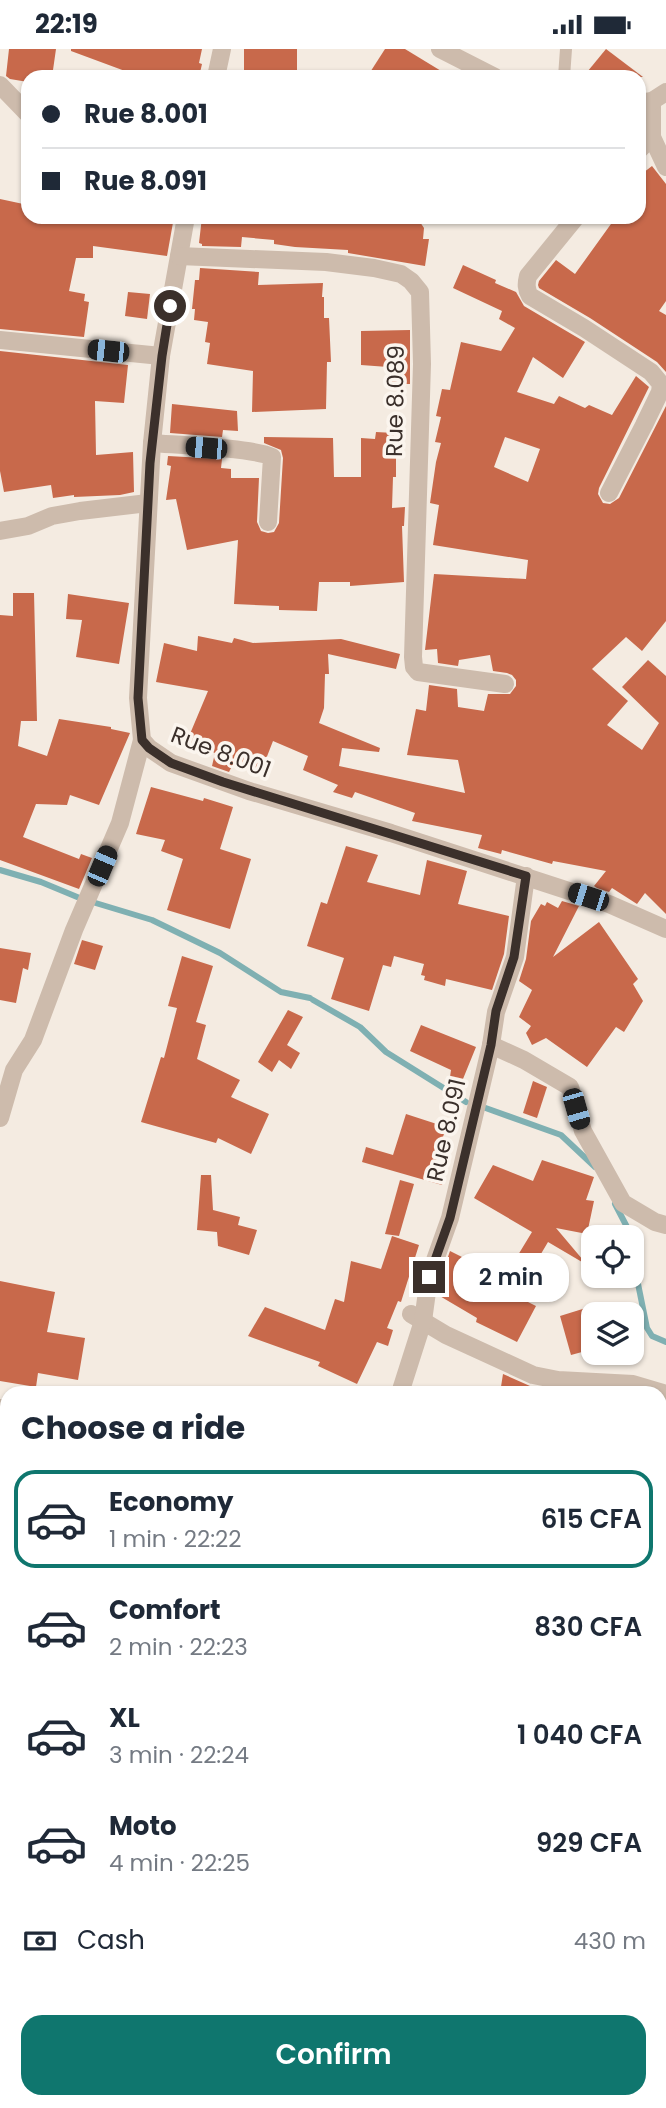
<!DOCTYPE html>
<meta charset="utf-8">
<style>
:root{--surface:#fff;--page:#f6f6f7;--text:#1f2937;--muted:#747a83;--line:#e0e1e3;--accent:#0f766e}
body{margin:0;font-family:Poppins,sans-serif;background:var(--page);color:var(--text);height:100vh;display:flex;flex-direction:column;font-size:26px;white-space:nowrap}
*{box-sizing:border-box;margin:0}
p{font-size:23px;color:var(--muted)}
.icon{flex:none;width:38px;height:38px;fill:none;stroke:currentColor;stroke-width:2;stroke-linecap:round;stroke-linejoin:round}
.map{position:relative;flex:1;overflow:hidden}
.side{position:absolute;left:0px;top:1337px;width:667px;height:723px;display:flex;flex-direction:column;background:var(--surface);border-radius:21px 21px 0 0;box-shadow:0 2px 5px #0004}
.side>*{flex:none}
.hud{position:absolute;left:21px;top:21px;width:625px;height:154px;border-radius:21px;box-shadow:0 2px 5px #0004;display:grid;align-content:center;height:154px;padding:0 21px;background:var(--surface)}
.tools{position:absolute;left:581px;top:1176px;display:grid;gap:14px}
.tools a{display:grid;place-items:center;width:63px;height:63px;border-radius:14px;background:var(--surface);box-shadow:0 2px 5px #0004;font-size:35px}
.end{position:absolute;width:32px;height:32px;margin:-16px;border:9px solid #3b302b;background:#fff;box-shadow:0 0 0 4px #fff}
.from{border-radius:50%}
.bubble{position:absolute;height:49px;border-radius:21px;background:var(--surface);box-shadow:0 2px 5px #0004;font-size:23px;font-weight:600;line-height:49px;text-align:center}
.car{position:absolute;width:21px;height:42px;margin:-21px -10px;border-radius:9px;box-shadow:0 0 5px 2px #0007;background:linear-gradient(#222 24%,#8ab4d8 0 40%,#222 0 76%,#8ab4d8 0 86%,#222 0)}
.hud b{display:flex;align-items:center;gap:24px;height:66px;font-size:26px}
.hud b+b{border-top:2px solid var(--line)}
.hud i{width:18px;height:18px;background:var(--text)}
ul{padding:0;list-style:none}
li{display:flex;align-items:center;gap:21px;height:98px;margin:0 14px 10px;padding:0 7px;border:4px solid transparent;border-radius:21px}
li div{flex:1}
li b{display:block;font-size:26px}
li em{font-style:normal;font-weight:600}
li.on{border-color:var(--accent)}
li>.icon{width:63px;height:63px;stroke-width:1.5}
h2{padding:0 21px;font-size:32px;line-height:84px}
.pay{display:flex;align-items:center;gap:18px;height:77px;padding:0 21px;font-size:26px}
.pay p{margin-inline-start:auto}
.primary-button{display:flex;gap:14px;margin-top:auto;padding:14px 21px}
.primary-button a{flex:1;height:80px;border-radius:21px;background:var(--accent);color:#fff;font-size:28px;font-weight:600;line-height:80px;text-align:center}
.status{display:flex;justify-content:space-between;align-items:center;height:49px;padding:0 35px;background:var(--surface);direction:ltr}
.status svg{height:19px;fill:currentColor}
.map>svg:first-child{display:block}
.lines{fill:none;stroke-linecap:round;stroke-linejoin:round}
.stream{stroke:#7fb0b2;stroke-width:6}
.building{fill:#c8694b;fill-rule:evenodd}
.service{stroke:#cdbbac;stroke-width:12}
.minor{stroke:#cdbbac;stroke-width:18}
.tertiary{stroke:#cdbbac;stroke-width:18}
.route{stroke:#3b302b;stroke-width:9}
.labels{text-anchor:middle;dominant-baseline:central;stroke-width:7;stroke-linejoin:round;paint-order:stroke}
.street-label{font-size:23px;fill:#3b302b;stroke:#fbf5ee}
</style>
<div class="status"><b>22:19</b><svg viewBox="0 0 49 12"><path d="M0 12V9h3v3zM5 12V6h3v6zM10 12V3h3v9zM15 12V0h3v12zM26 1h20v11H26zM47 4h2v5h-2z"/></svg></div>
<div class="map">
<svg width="666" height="2059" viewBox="0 0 666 2059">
<rect width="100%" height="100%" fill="#f4ebe1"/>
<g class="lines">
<g class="stream">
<polyline points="0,821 41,833 82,850"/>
<polyline points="89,852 152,871 220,904 281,943 310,949"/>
<polyline points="313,951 360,978 386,1003 466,1053"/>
<polyline points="480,1057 561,1086 595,1118"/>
<polyline points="615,1155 627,1178 629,1188"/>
<polyline points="632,1202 635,1218"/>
<polyline points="635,1220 647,1279 652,1287 666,1293"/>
</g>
</g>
<g class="building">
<polygon points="9,0 56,0 52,28 28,28 28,33 10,30 6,27"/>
<polygon points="71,0 202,0 199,14 202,15 199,28 124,28 125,22 71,2"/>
<rect x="244" y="0" width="53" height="28"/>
<polygon points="385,0 405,0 451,28 367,28"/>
<polygon points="606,0 643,28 583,28"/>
<polygon points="652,117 666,135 666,252 659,262 666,266 666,323 657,313 590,269 539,239 538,236 539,232 556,211 575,225 616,168 639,168 639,127"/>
<polygon points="0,150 28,156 28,168 74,168 74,170 116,168 150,171 152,168 174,168 167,207 93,197 93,209 76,209 69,242 85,245 84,252 89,253 84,288 0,280"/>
<polygon points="202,168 404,168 404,171 420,173 424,179 423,190 429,190 425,217 348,204 348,201 295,198 274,195 274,191 242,188 241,198 202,197 202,195 199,194"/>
<path d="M463,216L496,231L495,234L516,243L524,257L585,293L563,329L533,308L517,343L554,355L559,347L585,359L589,356L612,366L636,327L649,338L599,439L598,445L603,454L610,455L619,449L666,357V572L642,602L626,588L592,620L628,652L607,676L642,701L659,674L622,638L648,611L666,627V865L645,844L637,855L612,839L609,843L597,839L594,837L606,822L553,812L552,815L502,801L501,805L478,799L482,786L412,772L415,764L355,743L352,749L333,743L338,736L303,721L308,707L273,692L261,723L234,713L229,723L212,717L215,704L187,692L208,642L156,633L164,594L197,602L198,587L232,594L234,589L253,594L341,590L400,605L396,620L328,605L329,625H325L324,659L319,674L380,699L379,703L342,699L339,717L465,744L458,711L407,706L416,660L426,662L429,636L457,640L458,658L484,662L488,645H510L516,637V631L512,626L507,624L493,622L490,606L459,611L458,617L438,614L437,600L425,601L434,525L526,530L528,511L433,496L439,456L430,454L436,413L441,394L435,393L441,368L436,367L442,340L450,341L461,293L501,302L515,279L499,270L502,262L453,239ZM505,388L540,400L528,433L494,418Z"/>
<polygon points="200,219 259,223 258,236 323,234 322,248 324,248 324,269 329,269 331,313 327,313 326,360 252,363 253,322 207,315 210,294 205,293 208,273 194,271 195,260 192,260 195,231 199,231"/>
<polygon points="128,243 150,245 147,270 125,267"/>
<polygon points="410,281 410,335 388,335 388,318 361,316 361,282"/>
<polygon points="0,302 128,316 124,354 95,352 96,406 133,403 134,443 120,446 74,448 74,446 53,449 51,436 4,443 0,422"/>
<polygon points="172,355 237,362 238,382 223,381 222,388 170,384"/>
<polygon points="376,383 394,384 393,407 396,408 396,428 393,428 392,459 405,458 404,477 402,477 404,533 350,537 350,533 319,533 317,562 279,561 279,557 234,555 238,491 187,501 176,450 166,451 171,417 167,416 168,407 222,410 221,419 231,420 231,429 259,429 257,473 261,482 268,484 274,483 279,474 283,409 281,401 264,394 264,388 333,389 334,428 361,428 361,389 375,390"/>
<polygon points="13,544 34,544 37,672 21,672 18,697 47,707 59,670 111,678 111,680 130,684 99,756 70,746 67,756 36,755 23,788 79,810 81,805 92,809 79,840 0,811 0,566 13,567"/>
<polygon points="68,545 129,554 119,615 76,608 82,571 66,570"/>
<polygon points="151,738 203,752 204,749 233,758 220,800 251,810 230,880 167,861 183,810 161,802 165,791 136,785"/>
<polygon points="346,797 378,806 367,833 420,846 427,811 467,822 458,855 509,867 504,905 492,941 446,930 445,937 424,931 425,927 421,926 424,915 394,907 391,918 383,916 369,962 331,950 344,909 307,897 321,853 327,855"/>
<polygon points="562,852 579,857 553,908 599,873 638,930 633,935 643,952 624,983 616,978 587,1018 546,989 532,996 526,984 531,977 519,968 532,941 519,932 526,910 531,872 541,855 545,857 547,853 558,859"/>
<polygon points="82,891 103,897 95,921 74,915"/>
<polygon points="0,899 31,904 28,921 23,919 16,954 0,951"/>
<polygon points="182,907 213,917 196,973 206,976 197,1010 240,1031 231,1048 269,1065 251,1105 218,1089 216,1094 141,1073 161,1008 164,1009 177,959 168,957"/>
<polygon points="288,961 303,968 287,996 300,1004 291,1020 279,1011 272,1023 258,1013"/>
<polygon points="421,976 476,998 452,1057 446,1055 451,1021 410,1002"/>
<polygon points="533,1032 547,1038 537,1069 523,1064"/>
<polygon points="406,1065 446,1078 434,1118 446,1122 442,1136 362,1113 366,1098 393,1106"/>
<polygon points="542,1111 594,1128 586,1151 594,1152 587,1185 556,1179 583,1211 582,1213 548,1193 516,1247 536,1257 517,1293 476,1273 477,1269 438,1246 440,1231 450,1202 504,1229 532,1183 474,1149 493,1116 533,1132"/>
<polygon points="201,1126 211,1126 213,1161 240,1168 238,1176 257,1181 249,1206 218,1197 217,1183 197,1181"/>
<polygon points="400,1131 414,1135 399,1187 385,1185"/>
<polygon points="392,1187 419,1196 401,1253 398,1252 387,1279 393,1281 388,1297 377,1293 357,1335 318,1317 320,1313 248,1287 265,1258 325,1281 335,1250 344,1253 351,1212 381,1220"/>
<polygon points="0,1232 55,1243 47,1283 85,1289 78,1331 38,1324 36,1338 0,1332"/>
<polygon points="589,1258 593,1268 593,1300 571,1306 560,1267"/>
<polygon points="503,1325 530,1337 566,1344 500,1344"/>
</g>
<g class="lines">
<polyline class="service" points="564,28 566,0"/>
<g class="minor">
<polyline points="216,28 222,0"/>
<polyline points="0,36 28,65"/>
<polyline points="652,88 666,118"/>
<polyline points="639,101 652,88 652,52"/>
<polyline points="186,168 161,307 152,394 138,649 142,691 149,699 171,714 249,742 391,784 609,855 666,880"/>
<path d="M576,168L528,227C526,235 526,240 530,247L584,279L651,323L661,335L660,343L644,376L609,444"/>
<polyline points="179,207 326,213 374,219 401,225 411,232 420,243 422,315 413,608 414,618 418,623 505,635"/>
<polyline points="0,291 161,307"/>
<path d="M152,394C176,396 255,399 272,408L268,473"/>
<polyline points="0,482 28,477 52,467 80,462 148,454"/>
<polyline points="491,996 524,1011 570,1038 583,1082 623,1154 655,1173 666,1176"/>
<polyline points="0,1069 14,1021 33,991 74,881 120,774 142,691"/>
<polyline points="411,1265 446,1286 533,1326 558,1331 633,1335 666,1345"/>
<polyline points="400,1344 423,1272 429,1228 450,1169 491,996 496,963 515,908 526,827"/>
<polyline points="0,1359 7,1360"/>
<polyline points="0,1680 7,1679"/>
<polyline points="0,1851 7,1849"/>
<polyline points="293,2059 293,2053"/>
</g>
<g class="tertiary">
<polyline points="440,0 495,28"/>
<polyline points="639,54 652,52 666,43"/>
<polyline points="660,1993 666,1983"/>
<polyline points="604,2059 609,2053"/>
</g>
</g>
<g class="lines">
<polyline class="route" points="170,257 162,307 150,414 138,649 142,691 149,699 171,714 223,733 526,827 514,908 496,962 491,996 450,1169 429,1228"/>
</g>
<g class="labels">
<g class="street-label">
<text transform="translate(395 352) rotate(-89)">Rue 8.089</text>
<text transform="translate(221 703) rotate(21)">Rue 8.001</text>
<text transform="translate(446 1081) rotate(-77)">Rue 8.091</text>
</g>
</g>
</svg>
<div class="tools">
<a><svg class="icon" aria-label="locate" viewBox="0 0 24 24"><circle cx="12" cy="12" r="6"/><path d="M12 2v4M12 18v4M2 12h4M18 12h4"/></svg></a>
<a><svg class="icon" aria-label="layers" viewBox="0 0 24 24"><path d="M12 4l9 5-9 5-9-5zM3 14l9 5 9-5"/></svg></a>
</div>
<i class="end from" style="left:170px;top:257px"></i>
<i class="end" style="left:429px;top:1228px"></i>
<div class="bubble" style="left:453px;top:1204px;width:116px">2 min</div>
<i class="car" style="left:108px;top:302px;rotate:276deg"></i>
<i class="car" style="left:206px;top:399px;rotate:275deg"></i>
<i class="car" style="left:102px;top:817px;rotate:23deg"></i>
<i class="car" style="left:588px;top:848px;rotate:288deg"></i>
<i class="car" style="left:576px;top:1060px;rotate:164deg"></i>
<div class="hud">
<b><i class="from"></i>Rue 8.001</b>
<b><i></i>Rue 8.091</b>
</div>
<section class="side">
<h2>Choose a ride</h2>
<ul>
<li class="on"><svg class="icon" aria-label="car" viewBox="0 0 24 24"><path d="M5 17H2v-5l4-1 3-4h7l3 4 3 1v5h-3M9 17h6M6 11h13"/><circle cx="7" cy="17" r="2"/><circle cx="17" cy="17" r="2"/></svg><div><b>Economy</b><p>1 min · 22:22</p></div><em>615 CFA</em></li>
<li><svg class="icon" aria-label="car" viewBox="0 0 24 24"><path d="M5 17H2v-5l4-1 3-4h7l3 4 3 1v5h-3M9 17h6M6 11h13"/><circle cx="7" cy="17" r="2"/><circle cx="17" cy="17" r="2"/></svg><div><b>Comfort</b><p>2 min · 22:23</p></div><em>830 CFA</em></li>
<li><svg class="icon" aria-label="car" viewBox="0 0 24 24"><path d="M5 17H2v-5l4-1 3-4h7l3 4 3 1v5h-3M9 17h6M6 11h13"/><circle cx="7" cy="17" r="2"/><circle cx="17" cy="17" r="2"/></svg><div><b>XL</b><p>3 min · 22:24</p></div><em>1 040 CFA</em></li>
<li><svg class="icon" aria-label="car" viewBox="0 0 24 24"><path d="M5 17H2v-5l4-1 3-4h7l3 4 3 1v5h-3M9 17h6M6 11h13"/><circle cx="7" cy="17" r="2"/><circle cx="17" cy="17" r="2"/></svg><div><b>Moto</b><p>4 min · 22:25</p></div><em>929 CFA</em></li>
</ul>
<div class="pay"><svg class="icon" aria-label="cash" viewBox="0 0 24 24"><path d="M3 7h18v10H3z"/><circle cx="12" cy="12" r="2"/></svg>Cash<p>430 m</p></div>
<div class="primary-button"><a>Confirm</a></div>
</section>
</div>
